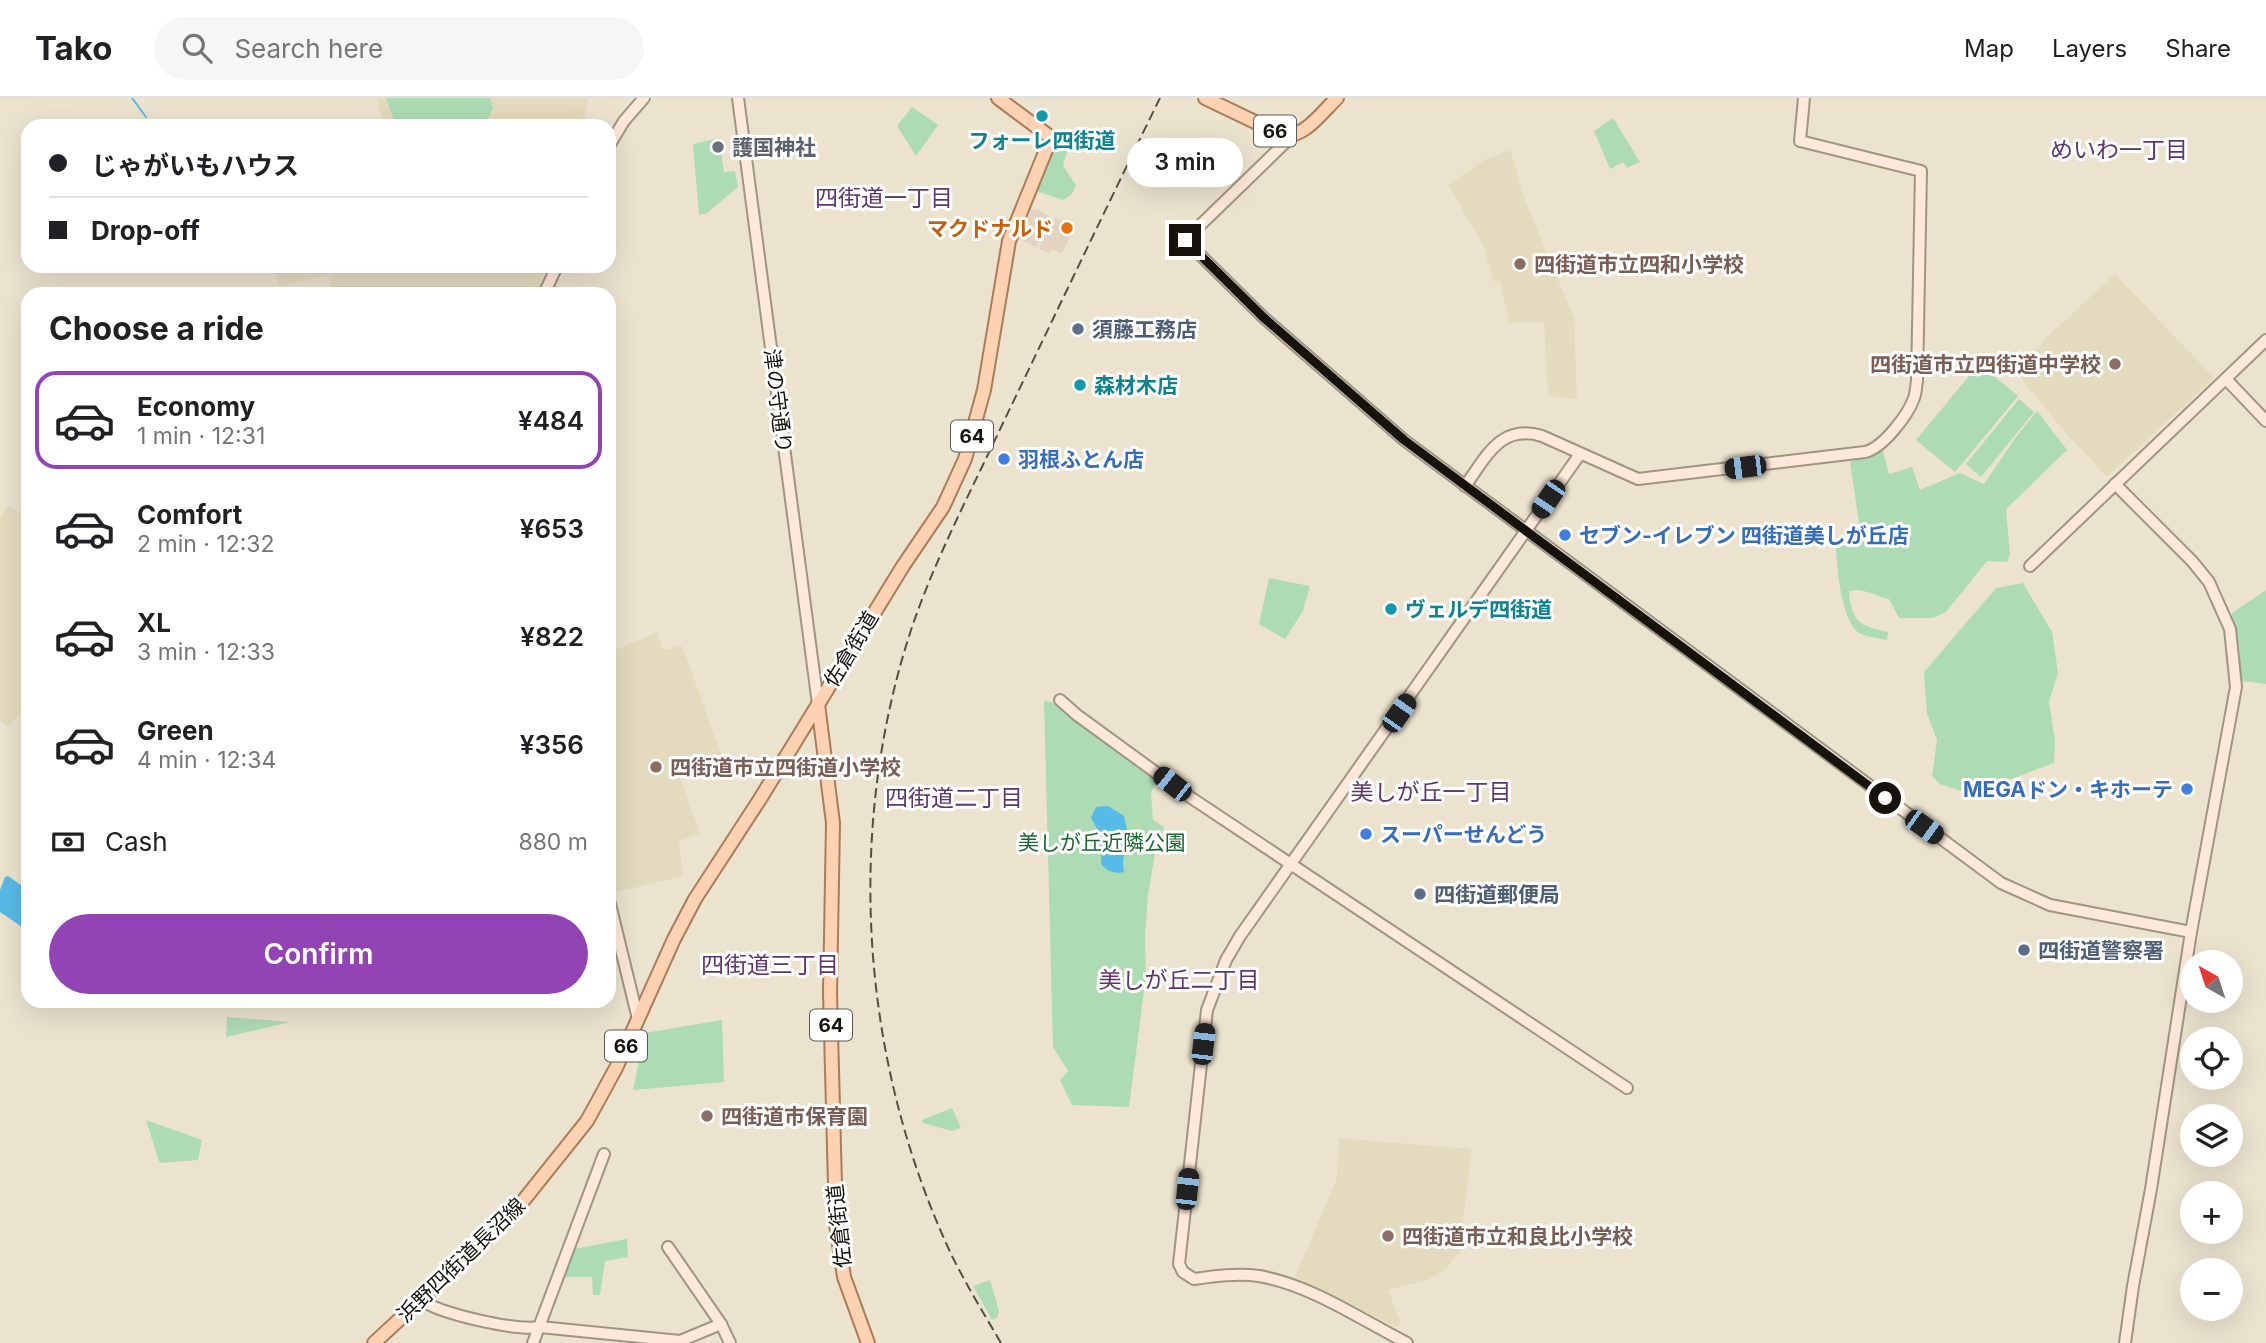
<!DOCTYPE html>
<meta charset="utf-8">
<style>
:root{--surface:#fff;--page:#f6f6f6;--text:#202124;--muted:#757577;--line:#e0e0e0;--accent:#9344b4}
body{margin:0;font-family:Inter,"Noto Sans JP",sans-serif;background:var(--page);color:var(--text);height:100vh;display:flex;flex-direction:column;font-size:26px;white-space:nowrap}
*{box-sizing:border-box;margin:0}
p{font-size:23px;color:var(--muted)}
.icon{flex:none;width:38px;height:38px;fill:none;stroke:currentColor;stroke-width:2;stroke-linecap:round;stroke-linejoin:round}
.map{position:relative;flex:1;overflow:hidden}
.panel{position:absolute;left:21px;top:189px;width:595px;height:721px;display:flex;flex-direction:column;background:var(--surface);border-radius:21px;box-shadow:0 7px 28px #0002}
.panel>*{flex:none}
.top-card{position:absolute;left:21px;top:21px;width:595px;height:154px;border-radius:21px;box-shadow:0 7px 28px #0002;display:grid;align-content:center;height:154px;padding:0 28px;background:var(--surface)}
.needle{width:46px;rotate:321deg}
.fabs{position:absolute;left:2180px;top:852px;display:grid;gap:14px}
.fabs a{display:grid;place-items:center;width:63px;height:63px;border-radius:50%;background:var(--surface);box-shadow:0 7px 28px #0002;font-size:35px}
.end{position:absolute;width:32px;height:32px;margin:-16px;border:9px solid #15130c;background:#fff;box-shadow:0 0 0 4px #fff}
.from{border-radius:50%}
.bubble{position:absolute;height:49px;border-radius:24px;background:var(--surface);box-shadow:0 7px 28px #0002;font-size:23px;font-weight:600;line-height:49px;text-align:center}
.car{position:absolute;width:21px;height:42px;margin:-21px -10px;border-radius:9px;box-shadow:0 0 5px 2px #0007;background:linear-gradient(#222 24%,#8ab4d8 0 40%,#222 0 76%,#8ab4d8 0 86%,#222 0)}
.top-card b{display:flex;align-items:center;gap:24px;height:66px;font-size:26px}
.top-card b+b{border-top:2px solid var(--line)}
.top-card i{width:18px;height:18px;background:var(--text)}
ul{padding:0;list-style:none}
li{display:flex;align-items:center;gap:21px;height:98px;margin:0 14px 10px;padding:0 14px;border:4px solid transparent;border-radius:21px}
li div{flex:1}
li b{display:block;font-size:26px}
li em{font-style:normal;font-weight:600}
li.active{border-color:var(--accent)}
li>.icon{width:63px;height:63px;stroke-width:1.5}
h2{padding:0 28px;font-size:32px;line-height:84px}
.pay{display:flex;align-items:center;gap:18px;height:77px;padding:0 28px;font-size:26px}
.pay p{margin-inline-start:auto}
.primary-button{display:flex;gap:14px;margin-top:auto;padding:14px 28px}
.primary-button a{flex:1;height:80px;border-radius:42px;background:var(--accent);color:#fff;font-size:28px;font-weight:600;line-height:80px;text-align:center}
header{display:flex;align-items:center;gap:42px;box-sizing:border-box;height:98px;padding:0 35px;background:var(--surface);border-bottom:2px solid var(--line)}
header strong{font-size:33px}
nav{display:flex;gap:38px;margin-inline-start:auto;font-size:24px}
.search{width:490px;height:63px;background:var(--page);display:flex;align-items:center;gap:18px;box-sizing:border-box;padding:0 24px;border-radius:38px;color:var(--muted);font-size:26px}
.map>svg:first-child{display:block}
.commercial{fill:#e3d3c1}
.built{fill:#e4dbbe}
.green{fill:#addbb4}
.water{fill:#57bbe7}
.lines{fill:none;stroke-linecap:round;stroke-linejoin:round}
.stream{stroke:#57bbe7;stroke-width:2}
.secondary-casing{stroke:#9d9682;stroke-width:14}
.primary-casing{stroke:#aa7c57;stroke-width:16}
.secondary{stroke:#fee8d9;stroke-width:10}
.primary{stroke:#fdd2b2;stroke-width:12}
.rail{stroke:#534f44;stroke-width:2;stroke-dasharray:10 5;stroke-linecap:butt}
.route{stroke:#15130c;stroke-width:9}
.culture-dot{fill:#0f9aa8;stroke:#fff;stroke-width:2.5}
.worship-dot{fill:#6b7280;stroke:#fff;stroke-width:2.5}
.food-dot{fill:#e8710a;stroke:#fff;stroke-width:2.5}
.education-dot{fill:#8d6e63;stroke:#fff;stroke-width:2.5}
.service-dot{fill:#5c6f8a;stroke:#fff;stroke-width:2.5}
.shop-dot{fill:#3f7fe0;stroke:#fff;stroke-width:2.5}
.labels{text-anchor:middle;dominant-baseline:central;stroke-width:6;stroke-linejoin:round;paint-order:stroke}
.shield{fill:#fff;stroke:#5b5a55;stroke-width:2}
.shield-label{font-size:19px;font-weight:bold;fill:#15130c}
.culture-label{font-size:21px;font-weight:bold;fill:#0d838f;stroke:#fff;text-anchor:start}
.worship-label{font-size:21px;font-weight:bold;fill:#5b616d;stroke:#fff;text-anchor:start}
.food-label{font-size:21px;font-weight:bold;fill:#c56008;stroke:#fff;text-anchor:end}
.education-label{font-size:21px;font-weight:bold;fill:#785e54;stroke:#fff;text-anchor:start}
.service-label{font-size:21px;font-weight:bold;fill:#4e5e75;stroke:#fff;text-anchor:start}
.street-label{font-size:21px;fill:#15130c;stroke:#fff}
.shop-label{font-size:21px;font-weight:bold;fill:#366cbe;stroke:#fff;text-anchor:start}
.park-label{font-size:21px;fill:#1c6831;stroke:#fff}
.neighbourhood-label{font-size:23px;fill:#5d366e;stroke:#fff}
</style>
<header>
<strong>Tako</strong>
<div class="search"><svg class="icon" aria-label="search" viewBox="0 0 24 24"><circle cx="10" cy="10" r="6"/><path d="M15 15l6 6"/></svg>Search here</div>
<nav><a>Map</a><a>Layers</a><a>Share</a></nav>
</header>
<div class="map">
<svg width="2266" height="1245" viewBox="0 0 2266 1245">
<rect width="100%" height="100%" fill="#ebe3ce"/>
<g class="commercial">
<polygon points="1027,111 1037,111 1050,119 1036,149 1015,139"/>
<polygon points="1055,120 1072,127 1073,133 1062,155 1052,151 1049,155 1039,151 1050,124"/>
</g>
<g class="built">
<polygon points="376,0 588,0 584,28 385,28"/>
<polygon points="1510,52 1526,105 1574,220 1577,301 1548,298 1544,225 1509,225 1500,183 1493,183 1484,149 1448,87 1484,62"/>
<polygon points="274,168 547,168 536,196 335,196 328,177 279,188"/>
<polygon points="2115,176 2214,280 2107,379 2065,334 2022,282 2037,251 2047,239"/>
<polygon points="9,407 28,420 28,604 8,629 0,622 0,422"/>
<polygon points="657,534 663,552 682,548 720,653 726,662 679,676 700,736 679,743 683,778 613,795 609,777 609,555"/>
<polygon points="1339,1040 1471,1051 1460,1154 1444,1172 1427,1182 1388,1192 1401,1225 1396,1229 1295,1179 1337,1080"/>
</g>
<g class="green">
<polygon points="386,0 490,0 493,10 485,28 396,28"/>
<polygon points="912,9 938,27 916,58 897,28"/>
<polygon points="1613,20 1640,64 1627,70 1623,64 1610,71 1594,33"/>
<polygon points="719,40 724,74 735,73 738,89 707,115 699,117 693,46"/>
<polygon points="1057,46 1067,54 1063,68 1076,87 1072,96 1063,102 1036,93 1035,87 1052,47"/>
<polygon points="1979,266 2018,298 1955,374 1916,342"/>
<polygon points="2019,301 2034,314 1981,379 1966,366"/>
<path d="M2037,313L2067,352L2006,411L2010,456L2007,464L1987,463L1946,514L1933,520H1899L1889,501C1874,498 1865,490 1849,493C1851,523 1859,528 1888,534L1887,542C1879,540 1866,539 1859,535C1841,523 1836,465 1836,444L1860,430L1850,364L1883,353L1889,376L1912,369L1920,392L1960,375L1984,386L2016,339Z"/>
<polygon points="1269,480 1310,488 1303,513 1285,541 1259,526"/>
<polygon points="2023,485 2052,534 2058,575 2049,604 2055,643 2054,665 1970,696 1940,686 1932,678 1937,642 1927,615 1924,574 1996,490"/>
<polygon points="2266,492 2266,586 2241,583 2239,547 2231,521 2232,515"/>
<polygon points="1060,602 1160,676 1151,695 1153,722 1164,729 1156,749 1148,797 1145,838 1146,877 1129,1009 1072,1007 1060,982 1068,973 1053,949 1044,603 1056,605"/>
<polygon points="227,919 291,924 226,939"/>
<polygon points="722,922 724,984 633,992 645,935"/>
<polygon points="952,1010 961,1030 952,1033 923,1025 922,1022"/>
<polygon points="146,1022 202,1042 198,1062 162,1065 159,1063"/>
<polygon points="627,1141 628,1159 605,1163 600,1197 593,1197 592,1179 564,1179 574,1151"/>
<polygon points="990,1182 999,1213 997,1220 992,1222 973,1188"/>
</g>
<g class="water">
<path d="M1108,708L1124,718L1128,736L1123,763L1124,774C1115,776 1108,774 1101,766L1102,739L1091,720L1096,709Z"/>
<polygon points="8,778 28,792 28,833 0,814 0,792 5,779"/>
</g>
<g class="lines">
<polyline class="stream" points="132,0 146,19"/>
<g class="secondary-casing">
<g id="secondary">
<polyline points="738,0 818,606"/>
<polyline points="1292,38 1185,142 1263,219 1404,342 2001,785 2050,807 2191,834"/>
<polyline points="609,48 624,23 644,0"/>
<polyline points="544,196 557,168"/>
<polyline points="2226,281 2266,323"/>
<polyline points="2115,386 2192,463 2209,484 2230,531 2236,589 2191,834 2151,1091 2133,1188 2125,1245"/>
<path d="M1465,388C1486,360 1500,325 1542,338L1638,381L1865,354C1883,350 1908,317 1914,300C1916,295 1916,288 1917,283L1921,73L1800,43L1804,0"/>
<polyline points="2030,468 2266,242"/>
<polyline points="1060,602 1077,617 1184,695 1627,990"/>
<polyline points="609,802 638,921"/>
<polyline points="668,1149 721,1226 730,1245"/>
<path d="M421,1202C441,1216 515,1233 540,1229L680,1243L721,1226"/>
<polyline points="533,1245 604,1056"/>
<path d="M1407,1245C1360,1221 1311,1187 1259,1178C1237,1175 1215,1178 1194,1181L1183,1174L1179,1166L1207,912L1226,862L1240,838L1580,356"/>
</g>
</g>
<g class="primary-casing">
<g id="primary">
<path d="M1205,0L1282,37C1304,41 1322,14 1337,0"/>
<polyline points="818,606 833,725 830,895 836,1126 844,1179 868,1245"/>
<polyline points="374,1245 511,1118 587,1023 616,970 674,841 695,801 760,701 903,468 943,409 965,361 984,292 1009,143 1048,47 1053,41 998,0"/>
</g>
</g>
<use href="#secondary" class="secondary"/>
<use href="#primary" class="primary"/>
<path class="rail" d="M1001,1245C984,1216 967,1188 952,1158C860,963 844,731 913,526C937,457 972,391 1003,325C1055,217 1107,108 1160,0"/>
</g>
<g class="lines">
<polyline class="route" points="1185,142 1263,219 1404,342 1885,700"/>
</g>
<g class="culture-dot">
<circle cx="1042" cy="18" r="7"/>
<circle cx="1080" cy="287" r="7"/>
<circle cx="1391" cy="511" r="7"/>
</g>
<circle class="worship-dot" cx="718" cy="49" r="7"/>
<circle class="food-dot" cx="1067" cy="130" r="7"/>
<g class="education-dot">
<circle cx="1520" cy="166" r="7"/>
<circle cx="2115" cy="266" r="7"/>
<circle cx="656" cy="669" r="7"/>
<circle cx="707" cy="1018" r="7"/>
<circle cx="1388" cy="1138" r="7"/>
</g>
<g class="service-dot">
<circle cx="1078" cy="231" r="7"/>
<circle cx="1420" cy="796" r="7"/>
<circle cx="2024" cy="852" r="7"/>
</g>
<g class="shop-dot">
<circle cx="1004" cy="361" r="7"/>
<circle cx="1565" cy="437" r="7"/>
<circle cx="2187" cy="691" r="7"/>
<circle cx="1366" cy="736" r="7"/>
</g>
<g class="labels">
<g class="shield">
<rect x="1254" y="17.5" width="42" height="31" rx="5"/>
<rect x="951" y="322.5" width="42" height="31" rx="5"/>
<rect x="810" y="911.5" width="42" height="31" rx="5"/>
<rect x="605" y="932.5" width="42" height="31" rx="5"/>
</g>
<g class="shield-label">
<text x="1275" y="33">66</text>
<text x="972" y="338">64</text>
<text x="831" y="927">64</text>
<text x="626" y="948">66</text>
</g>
<g class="culture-label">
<text x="1042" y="42" text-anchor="middle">フォーレ四街道</text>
<text x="1094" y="287">森材木店</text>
<text x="1405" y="511">ヴェルデ四街道</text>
</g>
<g class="worship-label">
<text x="732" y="49">護国神社</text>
</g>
<g class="food-label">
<text x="1053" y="130">マクドナルド</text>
</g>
<g class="education-label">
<text x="1534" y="166">四街道市立四和小学校</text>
<text x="2101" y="266" text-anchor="end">四街道市立四街道中学校</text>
<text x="670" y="669">四街道市立四街道小学校</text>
<text x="721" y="1018">四街道市保育園</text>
<text x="1402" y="1138">四街道市立和良比小学校</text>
</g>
<g class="service-label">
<text x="1092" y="231">須藤工務店</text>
<text x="1434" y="796">四街道郵便局</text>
<text x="2038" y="852">四街道警察署</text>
</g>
<g class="street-label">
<text transform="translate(778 303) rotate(83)">津の守通り</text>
<text transform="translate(851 551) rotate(-59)">佐倉街道</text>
<text transform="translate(839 1128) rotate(-96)">佐倉街道</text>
<text transform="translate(461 1162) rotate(-44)">浜野四街道長沼線</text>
</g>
<g class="shop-label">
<text x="1018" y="361">羽根ふとん店</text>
<text x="1579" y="437">セブン-イレブン 四街道美しが丘店</text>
<text x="2173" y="691" text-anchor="end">MEGAドン・キホーテ</text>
<text x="1380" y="736">スーパーせんどう</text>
</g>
<g class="park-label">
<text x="1102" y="744">美しが丘近隣公園</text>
</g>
<g class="neighbourhood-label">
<text x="2119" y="52">めいわ一丁目</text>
<text x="884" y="100">四街道一丁目</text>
<text x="1431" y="694">美しが丘一丁目</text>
<text x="954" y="700">四街道二丁目</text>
<text x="770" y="867">四街道三丁目</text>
<text x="1179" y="882">美しが丘二丁目</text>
</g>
</g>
</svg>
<div class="fabs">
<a><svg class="needle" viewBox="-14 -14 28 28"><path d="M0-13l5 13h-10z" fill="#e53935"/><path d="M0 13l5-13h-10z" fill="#757577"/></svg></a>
<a><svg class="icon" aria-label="locate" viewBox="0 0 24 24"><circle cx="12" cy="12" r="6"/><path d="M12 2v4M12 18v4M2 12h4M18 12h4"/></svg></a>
<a><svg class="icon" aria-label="layers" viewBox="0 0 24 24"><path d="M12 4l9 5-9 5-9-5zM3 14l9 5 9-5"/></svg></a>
<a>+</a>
<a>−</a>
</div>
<i class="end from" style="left:1885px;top:700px"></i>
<i class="end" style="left:1185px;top:142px"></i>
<div class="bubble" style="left:1127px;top:40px;width:116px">3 min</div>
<i class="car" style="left:1745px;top:369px;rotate:263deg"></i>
<i class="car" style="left:1548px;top:401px;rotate:214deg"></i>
<i class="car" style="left:1399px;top:615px;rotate:35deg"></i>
<i class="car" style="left:1172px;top:686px;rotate:308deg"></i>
<i class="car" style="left:1924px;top:729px;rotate:126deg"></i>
<i class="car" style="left:1203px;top:946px;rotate:7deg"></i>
<i class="car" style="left:1187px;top:1091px;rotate:6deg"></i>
<div class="top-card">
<b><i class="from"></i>じゃがいもハウス</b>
<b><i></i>Drop-off</b>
</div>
<section class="panel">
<h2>Choose a ride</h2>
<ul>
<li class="active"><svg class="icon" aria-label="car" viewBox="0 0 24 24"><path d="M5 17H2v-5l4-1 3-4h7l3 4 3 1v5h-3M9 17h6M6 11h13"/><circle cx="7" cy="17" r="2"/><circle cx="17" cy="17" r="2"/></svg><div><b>Economy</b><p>1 min · 12:31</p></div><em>¥484</em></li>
<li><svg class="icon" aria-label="car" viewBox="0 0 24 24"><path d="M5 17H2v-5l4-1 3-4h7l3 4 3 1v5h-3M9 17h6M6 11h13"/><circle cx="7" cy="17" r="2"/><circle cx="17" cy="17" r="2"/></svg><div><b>Comfort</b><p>2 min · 12:32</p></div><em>¥653</em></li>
<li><svg class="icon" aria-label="car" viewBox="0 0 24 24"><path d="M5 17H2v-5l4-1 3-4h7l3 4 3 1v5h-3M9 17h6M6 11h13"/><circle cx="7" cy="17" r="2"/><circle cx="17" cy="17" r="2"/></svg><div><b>XL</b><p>3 min · 12:33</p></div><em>¥822</em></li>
<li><svg class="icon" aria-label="car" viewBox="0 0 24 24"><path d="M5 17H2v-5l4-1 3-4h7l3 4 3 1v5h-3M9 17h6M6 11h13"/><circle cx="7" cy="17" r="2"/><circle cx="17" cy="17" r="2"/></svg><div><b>Green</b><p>4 min · 12:34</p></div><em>¥356</em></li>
</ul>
<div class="pay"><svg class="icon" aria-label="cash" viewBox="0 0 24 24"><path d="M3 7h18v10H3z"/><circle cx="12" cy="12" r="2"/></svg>Cash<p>880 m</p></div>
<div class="primary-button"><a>Confirm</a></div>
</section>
</div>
